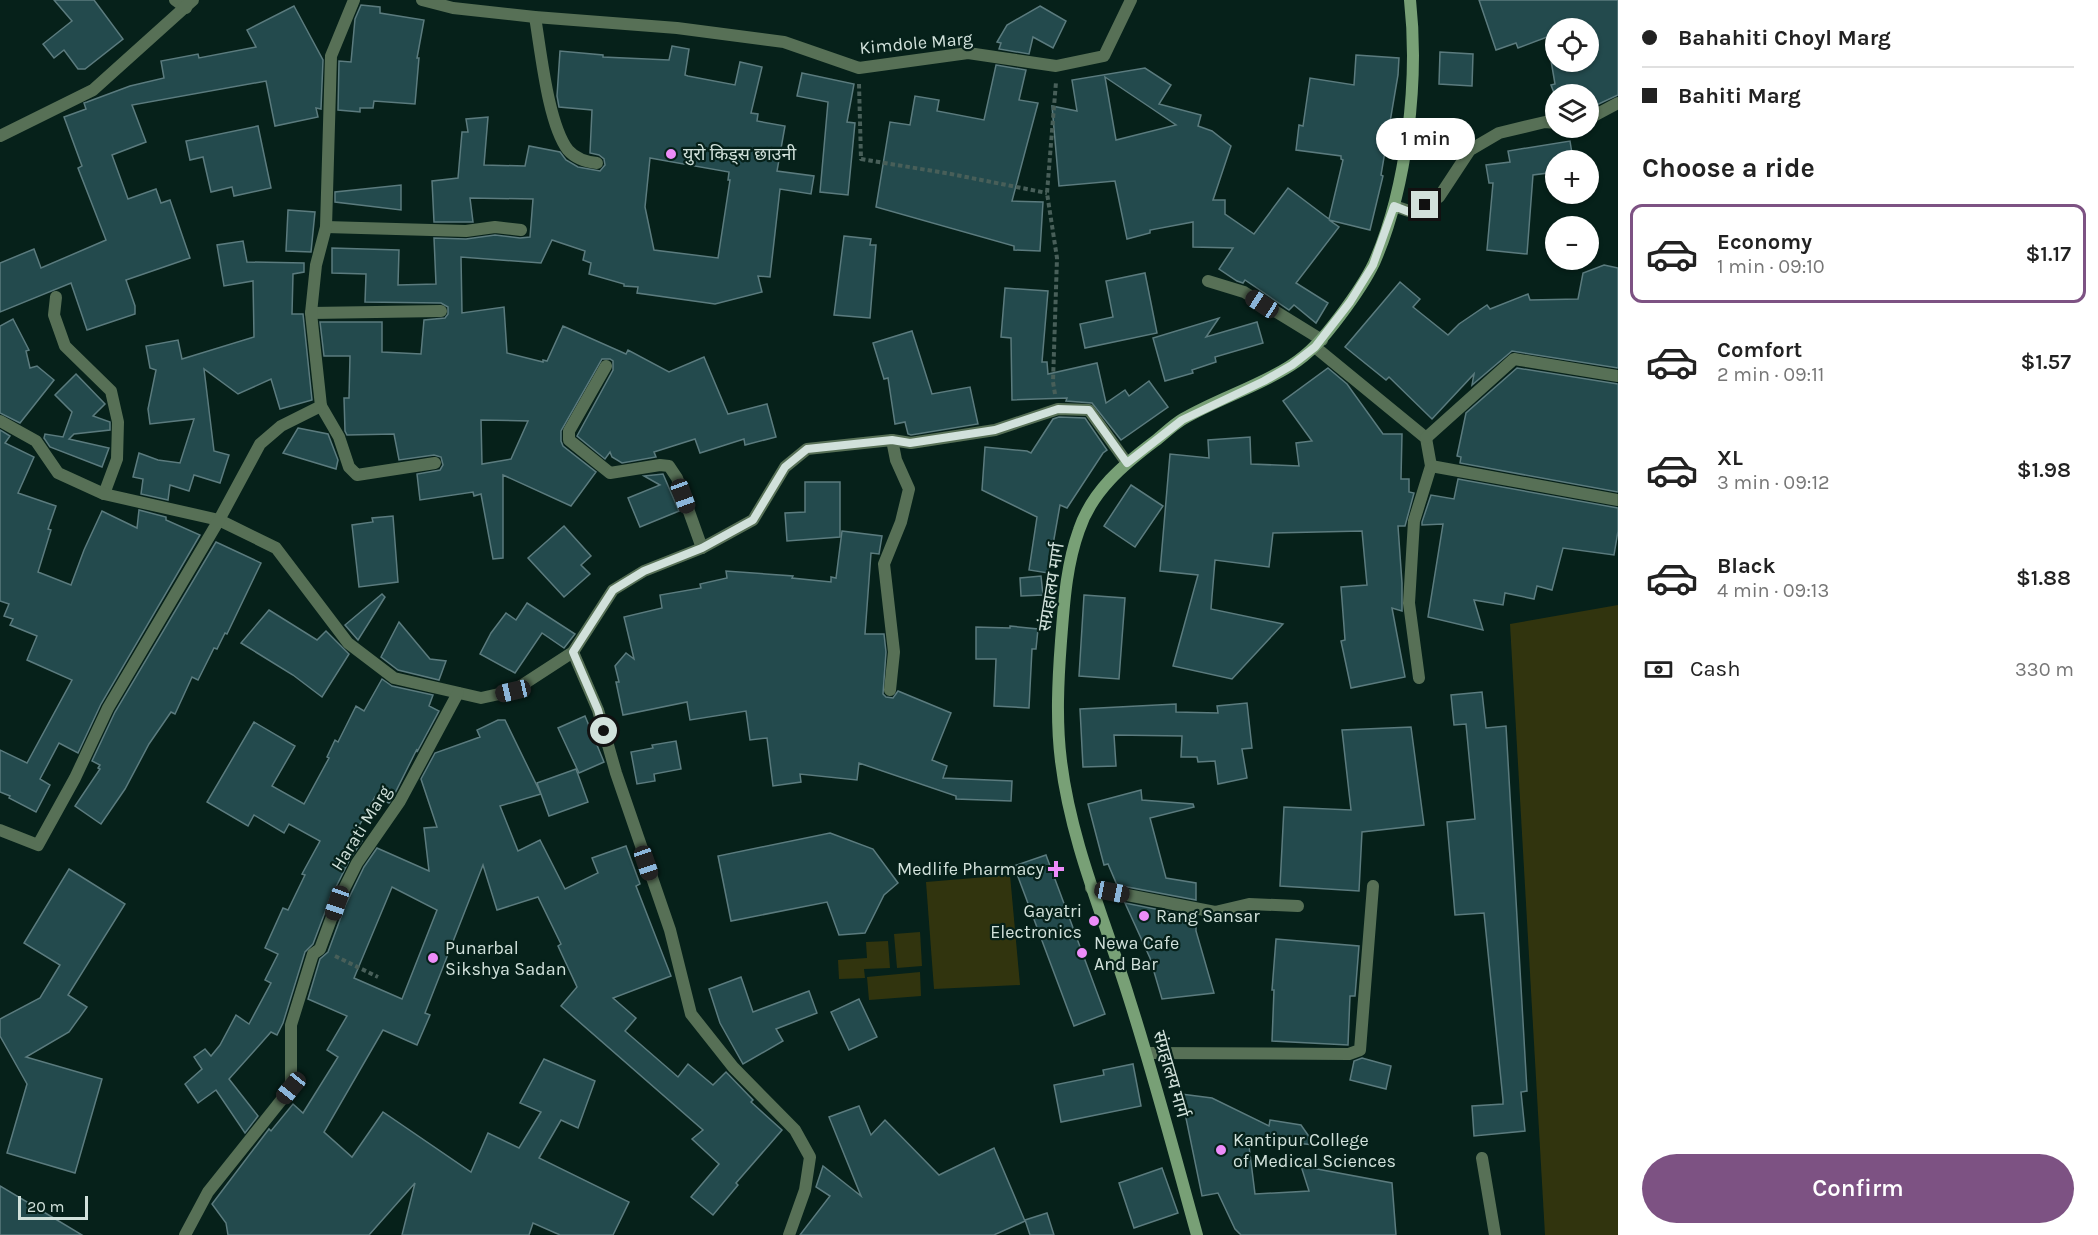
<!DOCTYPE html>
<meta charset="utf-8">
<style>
:root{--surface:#fff;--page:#f6f6f6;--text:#222;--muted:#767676;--line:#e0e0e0;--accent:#7d5283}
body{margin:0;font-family:Karla,"Noto Sans Devanagari",sans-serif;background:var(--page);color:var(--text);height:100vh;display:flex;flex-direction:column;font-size:22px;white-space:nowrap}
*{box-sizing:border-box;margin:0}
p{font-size:20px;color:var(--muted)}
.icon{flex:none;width:33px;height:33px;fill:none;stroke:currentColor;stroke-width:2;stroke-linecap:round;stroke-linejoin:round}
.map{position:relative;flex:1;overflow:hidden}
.panel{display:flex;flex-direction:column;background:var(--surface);width:480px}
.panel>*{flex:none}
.banner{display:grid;align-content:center;height:132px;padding:0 24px;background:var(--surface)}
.fabs{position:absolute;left:1545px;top:18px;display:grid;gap:12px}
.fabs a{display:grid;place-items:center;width:54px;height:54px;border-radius:50%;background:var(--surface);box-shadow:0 2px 4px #0004;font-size:30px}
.scale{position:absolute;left:18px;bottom:15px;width:70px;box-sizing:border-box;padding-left:6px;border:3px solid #d1e1db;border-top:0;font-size:16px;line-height:21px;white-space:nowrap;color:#d1e1db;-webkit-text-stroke:4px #06211a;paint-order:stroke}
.end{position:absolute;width:27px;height:27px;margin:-14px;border:8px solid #d1e1db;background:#111;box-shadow:0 0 0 3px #111}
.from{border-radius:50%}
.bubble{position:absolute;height:42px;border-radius:21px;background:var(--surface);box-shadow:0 2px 4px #0004;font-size:20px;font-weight:600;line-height:42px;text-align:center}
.car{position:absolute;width:18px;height:36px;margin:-18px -9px;border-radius:8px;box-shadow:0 0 4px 2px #0007;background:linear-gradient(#222 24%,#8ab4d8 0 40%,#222 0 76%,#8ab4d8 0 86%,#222 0)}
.banner b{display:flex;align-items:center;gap:21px;height:57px;font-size:22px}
.banner b+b{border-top:2px solid var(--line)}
.banner i{width:15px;height:15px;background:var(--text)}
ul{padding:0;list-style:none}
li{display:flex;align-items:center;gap:18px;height:99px;margin:0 12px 9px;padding:0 12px;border:3px solid transparent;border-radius:12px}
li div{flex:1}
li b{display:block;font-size:22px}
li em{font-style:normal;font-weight:600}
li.current{border-color:var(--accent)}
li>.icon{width:54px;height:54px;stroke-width:1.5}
h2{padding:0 24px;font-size:27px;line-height:72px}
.pay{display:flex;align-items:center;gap:15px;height:66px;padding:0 24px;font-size:22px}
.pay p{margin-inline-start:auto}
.action{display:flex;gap:12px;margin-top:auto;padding:12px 24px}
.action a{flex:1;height:69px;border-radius:36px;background:var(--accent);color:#fff;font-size:24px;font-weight:600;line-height:69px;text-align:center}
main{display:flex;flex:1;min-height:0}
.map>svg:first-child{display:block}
.green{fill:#31340e}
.building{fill:#234a4d;stroke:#5b7b7e;stroke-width:1.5;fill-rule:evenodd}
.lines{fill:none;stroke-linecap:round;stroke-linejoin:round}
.path{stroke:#485f59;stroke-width:4;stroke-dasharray:4.5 3;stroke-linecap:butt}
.lane{stroke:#577056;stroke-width:12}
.street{stroke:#577056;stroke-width:12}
.secondary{stroke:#78a076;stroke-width:12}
.route{stroke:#d1e1db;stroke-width:8}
.poi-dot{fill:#ed8cf9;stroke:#06211a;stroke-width:2}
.labels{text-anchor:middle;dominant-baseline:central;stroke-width:4.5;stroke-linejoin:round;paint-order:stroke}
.street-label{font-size:18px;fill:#d1e1db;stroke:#06211a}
.poi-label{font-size:18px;fill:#d1e1db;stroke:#06211a;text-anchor:start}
</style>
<main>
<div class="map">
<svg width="1618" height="1235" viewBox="0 0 1618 1235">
<rect width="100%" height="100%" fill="#06211a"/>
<g class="green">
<polygon points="1618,605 1618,1235 1545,1235 1510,624"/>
<polygon points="1010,875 1020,985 934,989 926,882"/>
<polygon points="920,932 922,966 897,968 894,934"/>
<polygon points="888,941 890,968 864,969 865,978 839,979 838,960 867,958 866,942"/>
<polygon points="920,972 921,996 869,1000 867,977"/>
</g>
<g class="building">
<polygon points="54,0 94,0 123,39 85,69 78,69 64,50 54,58 43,44 72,21"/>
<path d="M1479,0H1618V95L1588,109V94H1556V98L1551,85L1555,84L1547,37L1518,48L1516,43L1496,50ZM1556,28H1588V62H1556Z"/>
<polygon points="361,5 380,7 380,13 424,20 417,58 419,58 415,104 374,101 373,108 360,108 360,112 338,110 339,61 351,62 355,19"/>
<polygon points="294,6 323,60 321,109 316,108 318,117 275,126 266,81 132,105 146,142 112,155 128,199 156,189 161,203 170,200 190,258 126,280 135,306 135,314 87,330 71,283 0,312 0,263 34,249 41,268 106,240 78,168 82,166 64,117 86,109 84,103 87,102 130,86 164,78 161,61 198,54 199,58 256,47 247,30"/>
<polygon points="1040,6 1066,21 1053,48 1033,37 1029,54 999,49 1001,43 997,42 1007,25"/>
<path d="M672,46L689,49L685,75L688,76L735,85L740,62L762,67L751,113L758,114L757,121L785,126L777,171L814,176L811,194L780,189L770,277L758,276L762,292L715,304L637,293L638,287L624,286V284L589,274L591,263L583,260L585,251L552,240L541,263L461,257L462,313L504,307L507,353L543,362V360L547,361L563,326L626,354L628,350L669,372L704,357L728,414L767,404L776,437L745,445L744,439L700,453L695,439L654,452L656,457L622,463L612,457L610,452L605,459L577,436L613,370V361L610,359H602L561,431V441L563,446L596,472L571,506L503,475V558L493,559L481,494L474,496L473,492L420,500L417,474L440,470L443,465L441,457L434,455L399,460L394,434L347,435L345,431L344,398H349L350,356H324L320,322H382V352L421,354L424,320L445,318L448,314V307L441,303L365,302L366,274L332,273V248L399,250L398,285L436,284L434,238L466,239L495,235L520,238L530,237L533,199L470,198L473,222H434L432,181L458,178L462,132H468L466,119L488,117L484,165L525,166L529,146L560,152L566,160L578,167L600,171L605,165L604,159L599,155L590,153L592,110L559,107L557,96L560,51L603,55V57L669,60ZM650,158L729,172L728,180H730L718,258L654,250L645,207ZM481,420L528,421L511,459L482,464Z"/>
<polygon points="1440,52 1473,54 1472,86 1439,84"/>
<path d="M1356,55L1399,58L1398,75L1381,175L1383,176L1370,230L1329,220L1339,227L1296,283L1328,303L1316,323L1294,305L1289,310L1245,280L1243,283L1237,281L1219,269L1233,248L1193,247V222L1150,230V233L1127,239L1115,181L1059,186L1052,106L1077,111L1072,80L1145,68L1171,85L1159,104L1201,115L1198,126L1212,131L1231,146L1213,200H1225V214L1254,234L1288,188L1329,219L1343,160L1341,159V156L1296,150L1299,125L1303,126L1310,78L1354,85ZM1105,77L1154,110L1176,125L1116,140Z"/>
<polygon points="996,65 1026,70 1019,100 1038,103 1012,201 1043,202 1040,251 1014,250 1014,246 876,207 890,122 910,125 915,96 939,100 937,111 984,120"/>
<polygon points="802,73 854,84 847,122 855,123 848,195 820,192 828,102 797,96"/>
<polygon points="258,126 271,188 234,196 232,187 211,192 203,157 190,160 186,141"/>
<polygon points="1570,141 1573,160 1556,160 1556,172 1533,175 1527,254 1487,250 1493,183 1489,183 1486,165 1510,162 1508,151"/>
<polygon points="401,185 401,210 335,202 335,192"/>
<polygon points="288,210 315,212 311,252 286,251"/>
<polygon points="844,236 871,239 870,245 876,245 870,318 834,315"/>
<polygon points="243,241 247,262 304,263 304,272 293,274 292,314 303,314 312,400 280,409 271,379 238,394 204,369 214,451 229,455 220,483 194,475 189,491 170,485 168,500 141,494 143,479 133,477 139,453 158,460 180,463 194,419 150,424 148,409 156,370 150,368 146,346 178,340 182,359 254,337 253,281 224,286 217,245"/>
<polygon points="1604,265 1618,268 1618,368 1512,351 1472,385 1474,374 1432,419 1389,377 1386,380 1345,347 1400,282 1420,299 1413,307 1448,335 1459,324 1487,305 1490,309 1528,294 1530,300 1578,299 1583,273"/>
<polygon points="1145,273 1157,333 1085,348 1080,324 1113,317 1106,281"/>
<polygon points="1005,288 1048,291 1042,362 1047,362 1048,374 1097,363 1106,403 1125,390 1129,396 1149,381 1168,407 1121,440 1092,403 1066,401 1067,398 1012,400 1011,338 1001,337"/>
<polygon points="1219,318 1206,337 1257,322 1263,343 1215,357 1216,362 1192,370 1193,373 1165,381 1153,338"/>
<polygon points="13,319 29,350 26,351 30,368 37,366 54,380 20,423 0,413 0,326"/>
<polygon points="912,331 932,394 970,387 978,424 911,435 908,434 905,422 895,424 888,378 884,379 873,343"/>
<polygon points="1328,368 1347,384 1383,434 1402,434 1401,479 1409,479 1409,492 1414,493 1405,526 1398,526 1402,583 1402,611 1392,608 1405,677 1351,688 1341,641 1345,640 1341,587 1367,585 1362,531 1273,533 1269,567 1215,560 1211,609 1283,624 1232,679 1173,666 1198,575 1160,571 1170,454 1209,458 1208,440 1250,437 1251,464 1299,466 1296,443 1312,441 1283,401"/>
<polygon points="1517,368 1618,384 1618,492 1460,463 1461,457 1457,456 1466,413"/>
<polygon points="76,374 105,404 93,416 110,422 110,430 74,434 69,439 109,448 102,467 50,447 44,438 45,434 63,437 72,412 55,395"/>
<polygon points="1059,417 1085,418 1107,450 1103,453 1067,508 1060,505 1048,573 1029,570 1037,517 982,490 985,447 1027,451 1031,453 1053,419"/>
<polygon points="298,428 328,434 338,460 336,469 283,453"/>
<polygon points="0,430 10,436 5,443 34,457 18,493 56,506 48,529 51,530 38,572 71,585 84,550 102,511 137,528 139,510 166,517 166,520 200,535 101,704 78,753 59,743 40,779 50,785 36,812 9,798 10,796 0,792 0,750 27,763 72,680 27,660 37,636 10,625 13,619 4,616 9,604 0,601"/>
<polygon points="663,474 679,511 640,527 628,498 660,485 644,476"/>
<polygon points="1458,479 1618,508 1618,531 1614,555 1563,548 1552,590 1537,586 1534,599 1505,593 1503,605 1474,600 1483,630 1428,617 1443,524 1422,525 1422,522 1431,495 1454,499"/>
<polygon points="805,482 840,482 840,537 787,541 785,513 805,512"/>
<polygon points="1131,485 1163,506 1135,547 1104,526"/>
<polygon points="393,516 398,582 359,587 352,525 373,522 372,518"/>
<polygon points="564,526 591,556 581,565 590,574 564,597 528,558"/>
<polygon points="842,531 882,536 879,554 871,553 865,634 884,634 886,652 883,694 886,697 893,698 898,691 951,713 932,760 947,766 943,778 1012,781 1011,801 956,799 956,796 859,763 857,780 800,774 801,782 773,786 767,738 750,740 746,711 690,720 687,702 623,715 616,682 619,682 615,666 626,653 634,659 624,617 662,608 660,595 701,588 700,584 727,578 726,571 793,576 792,578 831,582 831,577 836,578"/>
<polygon points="216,542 261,563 227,634 225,633 217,649 214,648 198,680 192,677 175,714 171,712 149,744 125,789 101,824 75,806 100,769 98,768 100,765 92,761 115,712"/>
<polygon points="1041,576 1043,595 1021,596 1020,578"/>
<polygon points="382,594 385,597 358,640 345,625"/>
<polygon points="1084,595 1125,598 1119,679 1079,676"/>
<polygon points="527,603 575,634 564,648 542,633 515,673 480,654 491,633 506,613 516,620"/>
<polygon points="269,610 317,640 326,631 349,654 322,697 293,675 241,643"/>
<polygon points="399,622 430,659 446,661 439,680 398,670 381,657"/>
<polygon points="1010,626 1038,629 1036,649 1032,649 1029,708 994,706 996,659 976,659 976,627 1010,628"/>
<polygon points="382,679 392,686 433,695 429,706 439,711 417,752 417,749 393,797 389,803 375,797 353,837 362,841 350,859 330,899 313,944 305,952 283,1023 277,1035 271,1032 229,1079 258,1116 245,1133 216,1090 198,1103 185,1084 202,1069 194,1057 205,1049 211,1056 220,1045 236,1015 249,1024 271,983 265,980 278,954 265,948 283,908 288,910 305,875 302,874 320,841 289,824 284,833 254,815 248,826 207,802 254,722 295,746 272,786 304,804 329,758 327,757 335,740 338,742 356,706 364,711"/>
<polygon points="1482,692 1486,728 1506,726 1527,1091 1521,1092 1525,1131 1474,1136 1472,1106 1503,1104 1503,1100 1484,913 1455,915 1447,822 1475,819 1466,724 1454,725 1451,695"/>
<polygon points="1247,703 1252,748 1242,749 1247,778 1218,784 1215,761 1198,762 1197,757 1181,757 1182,736 1114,735 1116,766 1083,767 1080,709 1176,704 1176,712 1218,713 1217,706"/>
<polygon points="585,716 604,762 579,773 558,728"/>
<path d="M498,720H505L541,794L500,806L518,851L540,840L565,889L598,873L592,858L626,846L640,884L636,886L671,976L613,998L636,1018L625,1031L678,1077L688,1064L713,1085L726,1072L753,1100L751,1102L782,1130L736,1183L738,1185L713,1215L691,1197L719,1164L692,1139L703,1130L561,1006L577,987L558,946L561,944L538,897L497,910L483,865L425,1013L430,1015L417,1045L383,1030L324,1132L352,1157L383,1112L471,1172L488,1133L519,1148L541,1112L520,1103L544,1059L595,1081L578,1128L561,1120L539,1158L629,1202L613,1235H560L533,1223L529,1235H402L415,1183L369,1235H228L226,1223L212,1204L269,1129L271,1131L293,1104L303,1113L338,1057L327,1050L347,1016L308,999L320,959L328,952L345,906L364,867L377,848L429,871L424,828L437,827L421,779L435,753L480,737L477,730ZM392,887L437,910L402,999L354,978Z"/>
<polygon points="1411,727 1424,825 1362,832 1359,891 1280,886 1284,807 1351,810 1342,730"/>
<polygon points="676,741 681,769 654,774 655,781 637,784 631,752 653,748 652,745"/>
<polygon points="576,769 588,802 549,816 537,783"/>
<polygon points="1141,790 1142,800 1193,804 1194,807 1150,818 1166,878 1196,883 1196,900 1117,885 1108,864 1104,865 1088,804"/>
<polygon points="830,833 873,849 898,883 884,895 865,933 839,935 827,902 731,921 718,856"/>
<polygon points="1046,855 1105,1014 1074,1026 1014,866"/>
<polygon points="69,869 125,904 68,995 87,1007 69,1032 26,1057 102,1079 75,1173 7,1153 27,1084 0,1036 0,1019 40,998 60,965 24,943"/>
<polygon points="1125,903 1196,917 1196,931 1214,993 1162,999 1150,958"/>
<polygon points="1276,939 1359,946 1355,996 1350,996 1348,1045 1272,1041 1274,990 1272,990"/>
<polygon points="741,977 753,1012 809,991 817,1013 776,1029 783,1041 743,1064 720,1023 709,989"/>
<polygon points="859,999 877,1037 849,1050 831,1012"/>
<polygon points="1362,1058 1391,1066 1386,1089 1350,1080 1354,1061"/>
<polygon points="1133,1064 1141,1106 1061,1122 1054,1085 1104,1075 1103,1070"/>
<polygon points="1181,1094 1212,1098 1269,1126 1270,1120 1301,1125 1315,1145 1248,1138 1255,1194 1309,1191 1301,1166 1392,1183 1396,1235 1241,1235 1235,1229 1218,1193 1202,1196"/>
<polygon points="859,1106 871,1135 885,1120 939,1175 994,1148 1025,1221 994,1235 800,1235 830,1196 816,1187 823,1166 861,1196 829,1117"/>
<polygon points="1162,1168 1178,1213 1134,1228 1119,1183"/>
<polygon points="0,1186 37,1208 82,1235 0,1235"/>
<polygon points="1047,1213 1054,1235 1030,1235 1025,1220"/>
</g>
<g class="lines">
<g class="path">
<polyline points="859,84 861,159 951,174 1047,193"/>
<polyline points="1055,394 1053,382 1057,258 1047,193 1056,82"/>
<polyline points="335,956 378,977"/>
</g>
<g class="lane">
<polyline points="175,0 186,8"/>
<polyline points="1208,281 1244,292 1322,340"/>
<polyline points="1091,888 1215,912 1249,904 1298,906"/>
<polyline points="1146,1053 1349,1054 1360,1050 1373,886"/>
<polyline points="1482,1158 1495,1235"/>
</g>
<g class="street">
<polyline points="422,0 453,8 535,17 677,28 784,42 859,68 968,53 1056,66 1104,56 1131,0"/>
<path d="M535,17C541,52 548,124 568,150C576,159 586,162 597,163"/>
<polyline points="1588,119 1618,103"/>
<polyline points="0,136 93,90 193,0"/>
<polyline points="1394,206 1412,212 1439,197 1470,150 1499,133 1545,122 1556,123"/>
<polyline points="326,227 466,231 495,227 521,230"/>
<polyline points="56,297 54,315 65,346 111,391 118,422 117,459 104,494"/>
<polyline points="311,313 441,311"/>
<polyline points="1315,347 1426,438 1431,466 1414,521 1409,603 1419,678"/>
<polyline points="606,366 569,431 569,440 610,473 660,465 669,466 677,478 702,548"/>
<polyline points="321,406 339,437 349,467 357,475 435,463"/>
<polyline points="0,421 36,441 58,473 104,494 219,520 276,548 348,643 394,678 481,698 513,691 573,652 613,590 644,571 702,548 753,520 785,467 807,449 892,440 911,443 995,430 1058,409 1089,410 1127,463"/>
<polyline points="1426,438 1514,359 1618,376"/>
<polyline points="1431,466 1618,500"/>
<polyline points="573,652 598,710 616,773 670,930 691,1014 733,1067 795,1130 810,1157 805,1190 789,1235"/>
<polyline points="890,690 894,652 884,564 901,522 909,489 896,460 892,440"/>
<polyline points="0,830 38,845 75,778 108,708 219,520 260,444 281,426 321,406 311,313 316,265 326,227 331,56 354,0"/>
<polyline points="185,1235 208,1192 291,1088 291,1025 313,954 320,949 337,903 357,863 400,801 458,693"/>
</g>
<path class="secondary" d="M1197,1235C1175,1156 1154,1076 1129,998C1105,920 1071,843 1061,761C1056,721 1058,681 1061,641C1064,604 1066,566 1079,530C1092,491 1123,465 1155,441C1164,434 1173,425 1183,419C1217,399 1257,387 1290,366C1311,353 1325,336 1340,316C1352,300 1365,282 1374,263C1407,188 1419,81 1410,0"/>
</g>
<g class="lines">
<polyline class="route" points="604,731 598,710 573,652 613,590 644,571 702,548 753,520 785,467 807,449 892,440 910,443 995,430 1058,409 1089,410 1127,463 1182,420 1264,381 1292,365 1315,347 1350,302 1373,265 1394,206 1412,213 1425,205"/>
</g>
<g class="poi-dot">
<circle cx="671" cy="154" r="6"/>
<path d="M1053 860h6v6h6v6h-6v6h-6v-6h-6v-6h6z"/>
<circle cx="1144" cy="916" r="6"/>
<circle cx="1094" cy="921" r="6"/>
<circle cx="1082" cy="953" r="6"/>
<circle cx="433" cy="958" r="6"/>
<circle cx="1221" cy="1150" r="6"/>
</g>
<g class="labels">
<g class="street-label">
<text transform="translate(916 43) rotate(-5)">Kimdole Marg</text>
<text transform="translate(1051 587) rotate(-81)">संग्रहालय मार्ग</text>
<text transform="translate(361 828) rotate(-58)">Harati Marg</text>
<text transform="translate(1171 1074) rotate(74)">संग्रहालय मार्ग</text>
</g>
<g class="poi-label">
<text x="683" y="154">युरो किड्स छाउनी</text>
<text x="1044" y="869" text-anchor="end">Medlife Pharmacy</text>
<text x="1082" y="911" text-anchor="end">Gayatri<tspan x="1082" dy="21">Electronics</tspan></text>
<text x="1156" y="916">Rang Sansar</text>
<text x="1094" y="943">Newa Cafe<tspan x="1094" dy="21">And Bar</tspan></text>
<text x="445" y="948">Punarbal<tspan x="445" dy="21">Sikshya Sadan</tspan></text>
<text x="1233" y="1140">Kantipur College<tspan x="1233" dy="21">of Medical Sciences</tspan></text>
</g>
</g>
</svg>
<div class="fabs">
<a><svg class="icon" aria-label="locate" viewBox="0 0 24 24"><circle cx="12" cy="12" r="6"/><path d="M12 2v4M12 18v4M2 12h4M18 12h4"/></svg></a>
<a><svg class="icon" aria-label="layers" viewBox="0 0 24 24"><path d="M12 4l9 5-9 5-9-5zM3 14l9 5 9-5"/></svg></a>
<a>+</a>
<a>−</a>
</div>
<div class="scale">20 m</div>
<i class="end from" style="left:604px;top:731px"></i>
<i class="end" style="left:1425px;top:205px"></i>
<div class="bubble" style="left:1376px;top:118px;width:99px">1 min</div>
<i class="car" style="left:1262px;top:304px;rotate:303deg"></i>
<i class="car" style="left:683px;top:496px;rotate:160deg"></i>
<i class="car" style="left:513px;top:691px;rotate:257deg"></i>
<i class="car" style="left:646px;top:863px;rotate:161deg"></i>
<i class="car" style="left:1112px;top:892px;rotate:101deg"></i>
<i class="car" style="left:337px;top:903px;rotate:199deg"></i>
<i class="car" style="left:291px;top:1088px;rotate:219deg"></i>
</div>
<section class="panel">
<div class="banner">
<b><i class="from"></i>Bahahiti Choyl Marg</b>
<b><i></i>Bahiti Marg</b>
</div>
<h2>Choose a ride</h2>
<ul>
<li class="current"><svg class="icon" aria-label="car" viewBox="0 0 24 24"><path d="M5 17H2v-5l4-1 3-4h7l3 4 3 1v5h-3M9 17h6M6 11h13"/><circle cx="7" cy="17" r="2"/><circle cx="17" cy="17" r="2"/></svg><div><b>Economy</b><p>1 min · 09:10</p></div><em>$1.17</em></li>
<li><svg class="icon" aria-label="car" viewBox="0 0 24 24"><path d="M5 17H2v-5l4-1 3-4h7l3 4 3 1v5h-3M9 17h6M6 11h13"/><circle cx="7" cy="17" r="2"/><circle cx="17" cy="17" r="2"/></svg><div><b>Comfort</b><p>2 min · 09:11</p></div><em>$1.57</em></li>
<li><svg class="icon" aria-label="car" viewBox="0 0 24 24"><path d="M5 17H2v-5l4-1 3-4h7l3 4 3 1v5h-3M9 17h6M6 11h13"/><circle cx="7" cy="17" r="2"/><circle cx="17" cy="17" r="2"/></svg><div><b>XL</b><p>3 min · 09:12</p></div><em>$1.98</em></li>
<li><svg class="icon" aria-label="car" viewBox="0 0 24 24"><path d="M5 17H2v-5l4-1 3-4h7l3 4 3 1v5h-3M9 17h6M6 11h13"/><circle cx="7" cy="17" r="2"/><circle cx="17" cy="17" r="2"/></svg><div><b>Black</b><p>4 min · 09:13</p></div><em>$1.88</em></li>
</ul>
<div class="pay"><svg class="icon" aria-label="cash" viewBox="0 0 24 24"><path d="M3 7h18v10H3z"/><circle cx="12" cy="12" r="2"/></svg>Cash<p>330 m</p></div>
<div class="action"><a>Confirm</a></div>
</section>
</main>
